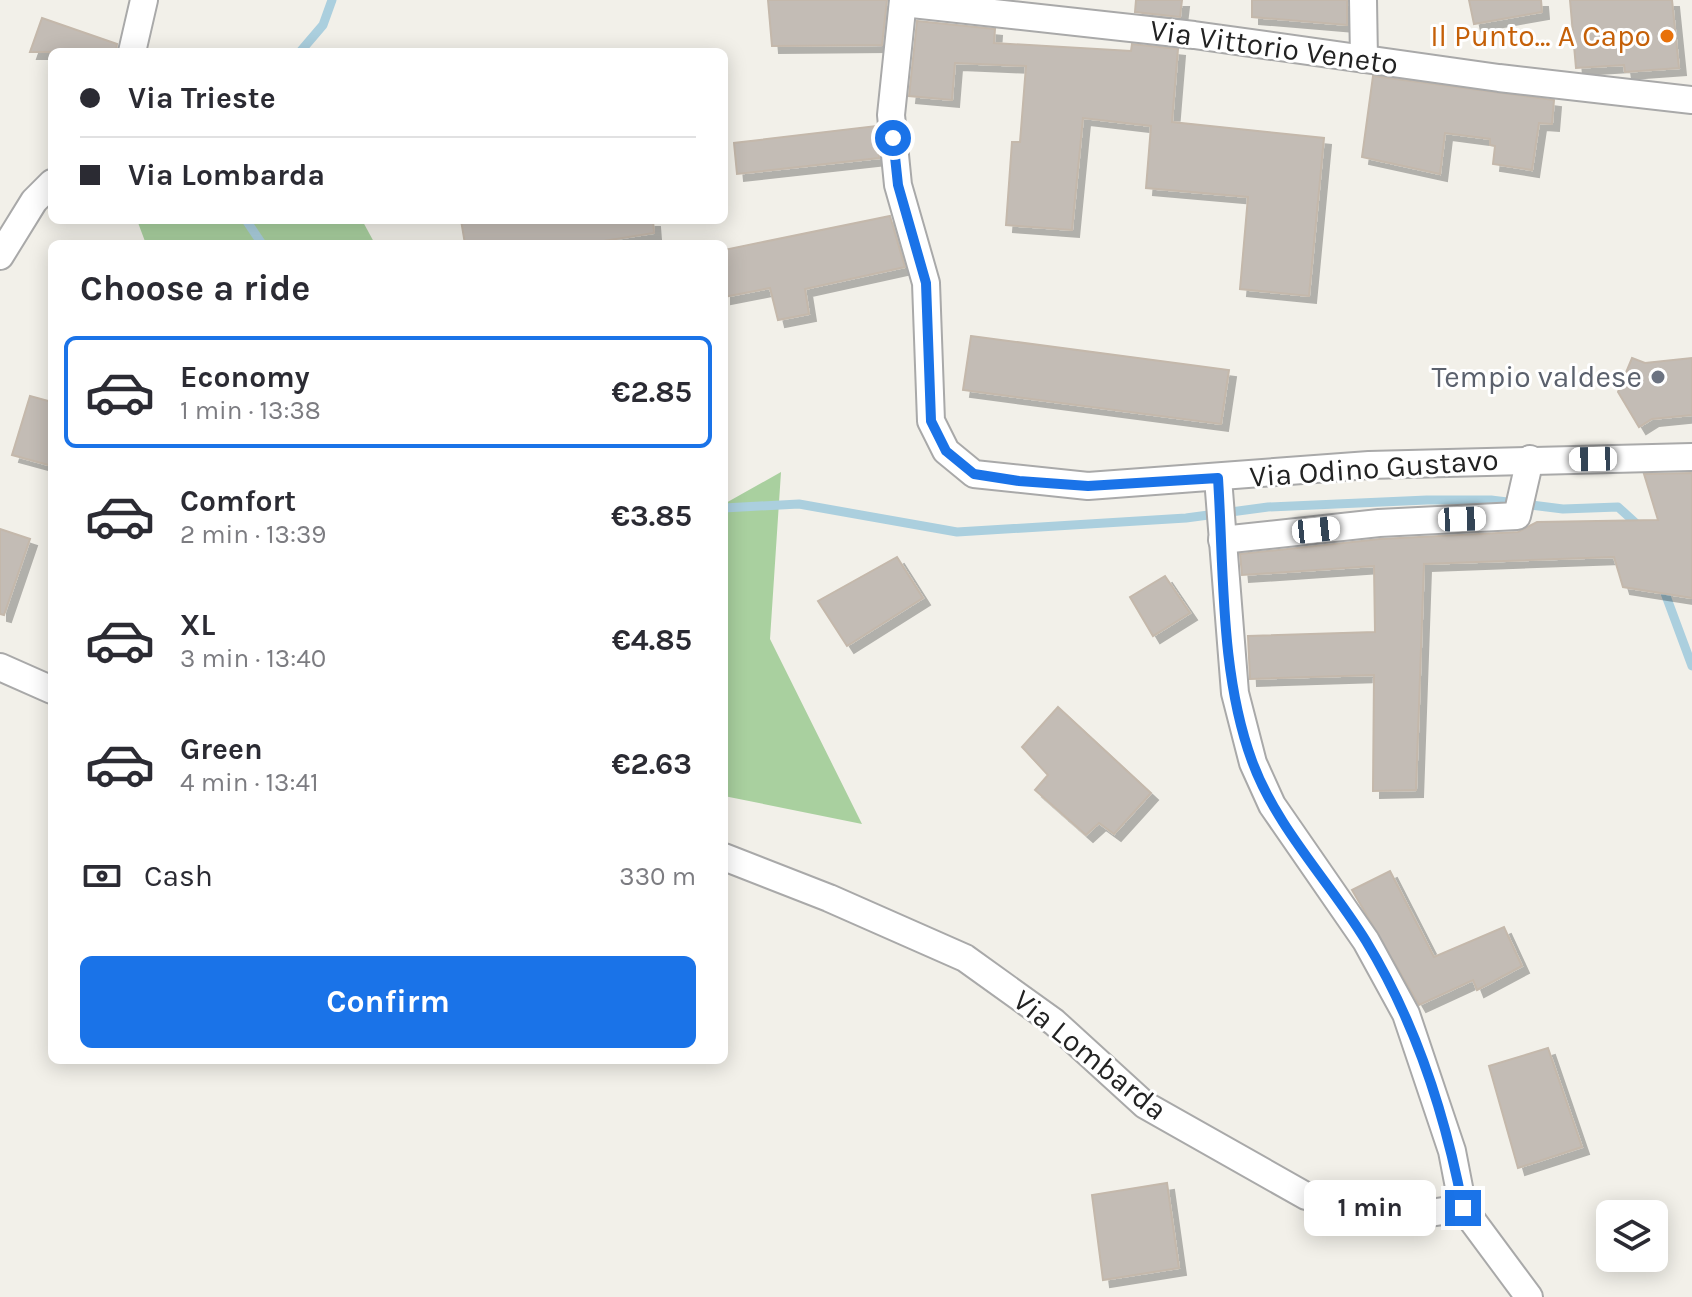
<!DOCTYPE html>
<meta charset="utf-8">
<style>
:root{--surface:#fff;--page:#f7f7f7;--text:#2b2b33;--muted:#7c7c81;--line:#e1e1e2;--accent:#1a73e8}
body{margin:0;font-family:Karla,sans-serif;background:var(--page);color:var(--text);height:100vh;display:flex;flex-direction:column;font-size:30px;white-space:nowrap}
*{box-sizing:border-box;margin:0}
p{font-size:26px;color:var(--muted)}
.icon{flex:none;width:44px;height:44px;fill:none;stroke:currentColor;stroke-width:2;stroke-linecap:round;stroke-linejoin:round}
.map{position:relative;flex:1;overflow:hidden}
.sheet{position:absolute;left:48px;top:240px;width:680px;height:824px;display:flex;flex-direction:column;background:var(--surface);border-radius:12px;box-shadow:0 4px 20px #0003}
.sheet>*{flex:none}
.banner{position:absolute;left:48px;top:48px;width:680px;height:176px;border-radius:12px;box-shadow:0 4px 20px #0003;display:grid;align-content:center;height:176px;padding:0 32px;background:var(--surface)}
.fabs{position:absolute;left:1596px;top:1200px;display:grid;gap:16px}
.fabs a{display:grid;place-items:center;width:72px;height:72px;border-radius:12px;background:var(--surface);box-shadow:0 4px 20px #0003;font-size:40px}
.end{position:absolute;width:36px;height:36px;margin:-18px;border:10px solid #1a73e8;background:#fff;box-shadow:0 0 0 4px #fff}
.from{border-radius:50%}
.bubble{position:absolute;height:56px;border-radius:12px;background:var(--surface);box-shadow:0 4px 20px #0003;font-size:26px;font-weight:700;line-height:56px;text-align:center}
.car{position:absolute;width:24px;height:48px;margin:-24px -12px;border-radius:10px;box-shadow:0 0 6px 2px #0007;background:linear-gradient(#fff 24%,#345 0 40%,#fff 0 76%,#345 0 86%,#fff 0)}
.banner b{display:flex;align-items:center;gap:28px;height:76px;font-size:30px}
.banner b+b{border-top:2px solid var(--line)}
.banner i{width:20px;height:20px;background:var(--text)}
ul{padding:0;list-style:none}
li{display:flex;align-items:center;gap:24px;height:112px;margin:0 16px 12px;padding:0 16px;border:4px solid transparent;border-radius:12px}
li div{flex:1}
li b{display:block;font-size:30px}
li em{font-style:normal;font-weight:700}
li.active{border-color:var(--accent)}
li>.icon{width:72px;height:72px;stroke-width:1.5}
h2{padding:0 32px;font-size:36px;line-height:96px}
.pay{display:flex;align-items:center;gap:20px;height:88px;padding:0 32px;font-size:30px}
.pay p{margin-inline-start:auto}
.action{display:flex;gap:16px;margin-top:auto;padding:16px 32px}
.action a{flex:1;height:92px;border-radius:12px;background:var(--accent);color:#fff;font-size:32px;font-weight:700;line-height:92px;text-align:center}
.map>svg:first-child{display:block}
.forest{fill:#a9d09f}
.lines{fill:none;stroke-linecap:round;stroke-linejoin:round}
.stream{stroke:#abcfde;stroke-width:9}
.building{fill:#c3bcb5;stroke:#c4b8ab;stroke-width:2;filter:url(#shadow)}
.minor-casing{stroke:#a9a9a9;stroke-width:30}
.minor{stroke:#fff;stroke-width:26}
.route{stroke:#1a73e8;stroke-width:10}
.food-dot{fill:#e8710a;stroke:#fff;stroke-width:3}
.worship-dot{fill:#6b7280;stroke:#fff;stroke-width:3}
.labels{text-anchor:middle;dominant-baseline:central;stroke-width:6;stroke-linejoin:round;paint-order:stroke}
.food-label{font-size:30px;fill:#c56008;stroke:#fff;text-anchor:end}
.street-label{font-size:30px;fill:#222;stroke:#fff}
.worship-label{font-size:30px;fill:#5b616d;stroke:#fff;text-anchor:end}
</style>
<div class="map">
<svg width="1692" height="1297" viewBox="0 0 1692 1297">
<defs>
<filter id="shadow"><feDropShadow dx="7" dy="7" stdDeviation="0" flood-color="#0004"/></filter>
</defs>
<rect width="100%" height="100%" fill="#f2f0e9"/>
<g class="forest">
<polygon points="137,220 362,220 375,244 146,244"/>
<polygon points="781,472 770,639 862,824 724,796 724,504"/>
</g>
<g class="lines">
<g class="stream">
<polyline points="300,52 323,25 332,0"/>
<polyline points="246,220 262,244"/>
<polyline points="724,508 799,504 957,532 1186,518 1268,507 1427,500 1491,500 1563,509 1618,507 1640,527"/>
<polyline points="1662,585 1692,666"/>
</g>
</g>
<g class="building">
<polygon points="768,0 887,0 882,45 772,46"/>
<polygon points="1136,0 1182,0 1180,17 1135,12"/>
<polygon points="1252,0 1347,0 1347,25 1252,17"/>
<polygon points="1469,0 1541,0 1542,12 1474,24"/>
<polygon points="1570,0 1672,0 1679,68 1625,72 1624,65 1576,68"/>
<polygon points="42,18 117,44 116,52 30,52"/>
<polygon points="917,21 995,29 994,43 1131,51 1132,44 1178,49 1172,122 1324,138 1309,296 1240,289 1248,197 1146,188 1151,126 1083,118 1072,230 1006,225 1012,142 1020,142 1026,66 955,63 952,100 909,96"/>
<polygon points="1373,76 1554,100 1552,124 1539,123 1532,170 1493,164 1495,146 1490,145 1490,139 1445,133 1440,174 1362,157"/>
<polygon points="876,126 879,158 737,174 734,143"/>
<polygon points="890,216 905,267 805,289 809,314 778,320 770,288 724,297 724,250"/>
<polygon points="461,220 653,220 654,233 585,244 465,244"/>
<polygon points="971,336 1229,370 1221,424 963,390"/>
<polygon points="1632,358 1645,363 1692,358 1692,415 1652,419 1639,427 1618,392"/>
<polygon points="30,396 52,402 52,466 12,455"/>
<polygon points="1692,473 1692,598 1623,587 1614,557 1424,564 1416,790 1373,791 1374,675 1250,679 1248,636 1375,632 1374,566 1242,575 1240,554 1380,539 1518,532 1537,522 1658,520 1644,474"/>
<polygon points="0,529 30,539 4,615 0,614"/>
<polygon points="897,557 923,598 847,646 818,601"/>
<polygon points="1165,576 1190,613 1153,636 1130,597"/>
<polygon points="1058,707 1151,793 1114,834 1099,823 1086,835 1035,790 1048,775 1022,747"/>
<polygon points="1390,871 1434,957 1504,927 1522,966 1477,990 1473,980 1419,1005 1352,890"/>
<polygon points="1548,1048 1582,1147 1518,1168 1489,1066"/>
<polygon points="1167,1183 1179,1268 1103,1280 1092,1195"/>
</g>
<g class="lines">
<g class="minor-casing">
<g id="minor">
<polyline points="903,0 891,115 898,185 926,283 931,421 946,451 974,474 1088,486 1369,465 1692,457"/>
<polyline points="1363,0 1364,59"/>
<polyline points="903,3 1194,35 1499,78 1692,100"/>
<polyline points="132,52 144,0"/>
<polyline points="0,256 34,201 52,183"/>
<polyline points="1218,478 1235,693 1253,763 1272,805 1366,941 1406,1014 1452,1151 1463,1208 1529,1297"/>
<polyline points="1222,540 1379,523 1517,516 1530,459"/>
<polyline points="0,667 52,690"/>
<polyline points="724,857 829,898 965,958 1054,1022 1145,1105 1306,1196 1371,1212 1423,1214 1463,1208"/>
</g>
</g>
<use href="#minor" class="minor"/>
</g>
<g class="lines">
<path class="route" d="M893,138L898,185L926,283L931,421L946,451L974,474L1019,481L1088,486L1218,478C1224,571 1220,674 1252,761C1276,827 1329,881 1366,941C1416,1023 1445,1113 1463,1208"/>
</g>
<circle class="food-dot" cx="1667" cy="36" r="8"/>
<circle class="worship-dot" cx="1658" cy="377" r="8"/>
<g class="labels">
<g class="food-label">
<text x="1651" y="36">Il Punto... A Capo</text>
</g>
<g class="street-label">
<text transform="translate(1274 47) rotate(8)">Via Vittorio Veneto</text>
<text transform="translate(1374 468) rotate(-4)">Via Odino Gustavo</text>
<text transform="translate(1090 1055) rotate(39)">Via Lombarda</text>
</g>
<g class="worship-label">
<text x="1642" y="377">Tempio valdese</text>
</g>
</g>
</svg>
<div class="fabs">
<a><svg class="icon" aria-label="layers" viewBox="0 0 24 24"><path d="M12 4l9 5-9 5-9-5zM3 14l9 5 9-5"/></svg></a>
</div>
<i class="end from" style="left:893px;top:138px"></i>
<i class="end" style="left:1463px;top:1208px"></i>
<div class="bubble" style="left:1304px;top:1180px;width:132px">1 min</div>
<i class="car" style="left:1593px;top:459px;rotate:269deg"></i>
<i class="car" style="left:1462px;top:519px;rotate:88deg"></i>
<i class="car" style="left:1316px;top:530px;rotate:84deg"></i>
<div class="banner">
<b><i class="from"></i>Via Trieste</b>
<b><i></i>Via Lombarda</b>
</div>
<section class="sheet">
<h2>Choose a ride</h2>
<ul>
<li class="active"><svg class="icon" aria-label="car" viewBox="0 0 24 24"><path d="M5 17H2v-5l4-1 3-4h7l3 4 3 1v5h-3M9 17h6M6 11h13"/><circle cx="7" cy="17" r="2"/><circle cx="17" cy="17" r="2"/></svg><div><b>Economy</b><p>1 min · 13:38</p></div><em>€2.85</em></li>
<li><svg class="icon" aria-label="car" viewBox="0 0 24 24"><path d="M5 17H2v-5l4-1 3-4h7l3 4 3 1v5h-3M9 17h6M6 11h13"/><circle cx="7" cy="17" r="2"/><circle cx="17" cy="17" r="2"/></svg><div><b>Comfort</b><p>2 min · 13:39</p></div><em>€3.85</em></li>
<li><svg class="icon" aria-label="car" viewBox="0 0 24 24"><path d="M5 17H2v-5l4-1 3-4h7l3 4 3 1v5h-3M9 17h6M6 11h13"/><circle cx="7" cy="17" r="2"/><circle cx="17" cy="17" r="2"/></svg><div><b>XL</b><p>3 min · 13:40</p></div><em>€4.85</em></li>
<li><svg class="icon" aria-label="car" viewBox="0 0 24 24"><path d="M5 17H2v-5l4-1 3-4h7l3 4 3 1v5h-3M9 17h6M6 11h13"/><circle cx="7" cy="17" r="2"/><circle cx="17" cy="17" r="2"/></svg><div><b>Green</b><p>4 min · 13:41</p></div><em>€2.63</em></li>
</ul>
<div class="pay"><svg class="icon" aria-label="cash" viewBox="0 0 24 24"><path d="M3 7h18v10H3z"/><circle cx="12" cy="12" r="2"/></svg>Cash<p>330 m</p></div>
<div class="action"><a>Confirm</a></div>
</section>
</div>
